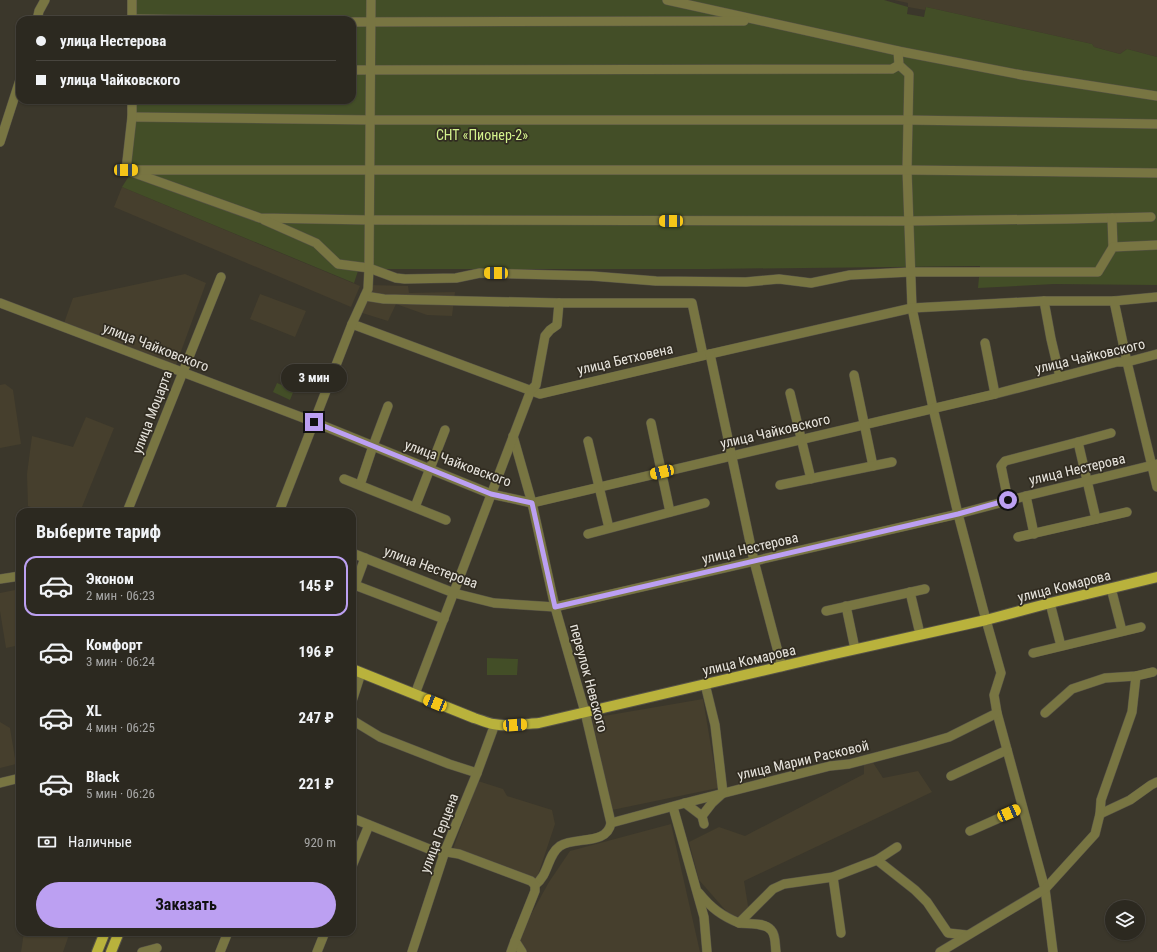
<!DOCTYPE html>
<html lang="ru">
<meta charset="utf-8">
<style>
:root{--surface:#2c2920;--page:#343129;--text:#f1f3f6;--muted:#a6a6a5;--line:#48453e;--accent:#bca0f2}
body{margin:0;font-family:"Roboto Condensed",sans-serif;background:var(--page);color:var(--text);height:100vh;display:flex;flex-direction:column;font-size:15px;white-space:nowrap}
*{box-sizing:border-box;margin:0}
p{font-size:13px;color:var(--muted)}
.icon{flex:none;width:22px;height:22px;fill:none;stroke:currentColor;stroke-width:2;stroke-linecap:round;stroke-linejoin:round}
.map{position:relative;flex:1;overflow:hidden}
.drawer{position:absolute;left:16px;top:508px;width:340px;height:428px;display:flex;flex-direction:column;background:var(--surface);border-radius:12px;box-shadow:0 1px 3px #0004,0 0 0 1px var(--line)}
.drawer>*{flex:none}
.guide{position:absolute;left:16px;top:16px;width:340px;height:88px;border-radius:12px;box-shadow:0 1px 3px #0004,0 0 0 1px var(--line);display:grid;align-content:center;height:88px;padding:0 20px;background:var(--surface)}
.fabs{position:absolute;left:1105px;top:900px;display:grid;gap:8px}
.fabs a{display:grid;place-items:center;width:40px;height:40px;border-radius:50%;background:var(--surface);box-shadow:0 1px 3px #0004,0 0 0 1px var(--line);font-size:20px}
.end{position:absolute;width:18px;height:18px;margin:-9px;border:5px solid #bca0f2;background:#111;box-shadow:0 0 0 2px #111}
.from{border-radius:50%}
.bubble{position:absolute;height:28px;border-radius:14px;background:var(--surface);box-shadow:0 1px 3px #0004,0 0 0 1px var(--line);font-size:13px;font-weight:700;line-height:28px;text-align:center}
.car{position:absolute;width:12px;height:24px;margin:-12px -6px;border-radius:5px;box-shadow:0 0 3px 1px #0007;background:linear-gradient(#f5c518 24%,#345 0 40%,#f5c518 0 76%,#345 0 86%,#f5c518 0)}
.guide b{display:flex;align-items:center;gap:14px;height:38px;font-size:15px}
.guide b+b{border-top:1px solid var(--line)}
.guide i{width:10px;height:10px;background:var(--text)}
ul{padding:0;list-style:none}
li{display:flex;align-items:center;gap:12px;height:60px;margin:0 8px 6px;padding:0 12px;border:2px solid transparent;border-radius:12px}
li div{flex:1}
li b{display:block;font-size:15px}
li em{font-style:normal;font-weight:700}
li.on{border-color:var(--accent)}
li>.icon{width:36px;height:36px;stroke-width:1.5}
h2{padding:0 20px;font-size:18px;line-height:48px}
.pay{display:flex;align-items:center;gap:10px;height:44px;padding:0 20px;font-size:15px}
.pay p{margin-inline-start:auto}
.button{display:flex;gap:8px;margin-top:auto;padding:8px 20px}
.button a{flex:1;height:46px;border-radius:24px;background:var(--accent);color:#111;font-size:16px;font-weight:700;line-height:46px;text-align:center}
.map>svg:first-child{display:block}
.built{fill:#463f2d}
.green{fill:#434e27}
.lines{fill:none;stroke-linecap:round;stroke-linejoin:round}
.minor-casing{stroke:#575347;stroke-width:10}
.major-casing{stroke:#575347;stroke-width:12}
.minor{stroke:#787542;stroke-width:9}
.major{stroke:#b9b23c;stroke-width:10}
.route{stroke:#bca0f2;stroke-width:5}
.labels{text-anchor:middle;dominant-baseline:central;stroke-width:3.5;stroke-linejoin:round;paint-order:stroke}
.park-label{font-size:14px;fill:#d3f18c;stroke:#312c21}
.street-label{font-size:14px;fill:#e7e4dd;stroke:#312c21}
</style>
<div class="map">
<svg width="1157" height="952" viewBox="0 0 1157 952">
<rect width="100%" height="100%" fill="#3b372b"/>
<g class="built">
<polygon points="894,0 1157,0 1157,57 1127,49 1120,54 1094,47 1092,44 926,7 925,10 908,7 908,3"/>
<polygon points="122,187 360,286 351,307 114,207"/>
<polygon points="185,274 206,283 176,365 64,323 73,298"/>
<polygon points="369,285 408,286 409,293 455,292 452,316 427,315 396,304 388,321 359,312"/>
<polygon points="260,294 306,311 295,337 250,319"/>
<polygon points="5,384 13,390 21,444 0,448 0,385"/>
<polygon points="86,417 114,428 80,512 42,512 28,506 27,474 32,436 73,447"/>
<polygon points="20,589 20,645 6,648 0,611 0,593"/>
<polygon points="703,699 718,788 612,810 592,718"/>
<polygon points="0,722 10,728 16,764 0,768"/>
<polygon points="872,761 883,778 918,771 932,792 744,881 749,912 734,920 699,880 689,842 719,827 745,836 864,774 864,765"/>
<polygon points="478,781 503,789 507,796 552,810 555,824 536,881 453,849"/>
<polygon points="671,824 700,952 525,952 519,936 549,882 570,851"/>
<polygon points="24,932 70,932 63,952 21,952"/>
</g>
<g class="green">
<polygon points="129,0 884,0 908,7 907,14 924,17 926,7 1092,44 1094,47 1120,54 1127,49 1157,57 1157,285 1054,284 978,288 980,266 707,269 379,269 360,265 354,283 122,187 131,173 128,100 352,100 352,20 128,20"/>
<polygon points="277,383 294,390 290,400 273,392"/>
<polygon points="487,658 518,659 517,675 487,675"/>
</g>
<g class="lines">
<g class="minor-casing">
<g id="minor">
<polyline points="132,0 132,20"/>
<polyline points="667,0 898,51 1022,75 1157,96"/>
<polyline points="132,19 216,20"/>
<polyline points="37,20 39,11 45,0"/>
<polyline points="352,22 744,21"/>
<polyline points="898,51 899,65 909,74 907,170 912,308 933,408 958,514 986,620 1001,673 994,695 997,713 1045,889 1053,952"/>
<polyline points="352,70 892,69 899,65"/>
<polyline points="132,117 371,120 907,120 1157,124"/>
<polyline points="0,142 20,80"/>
<polyline points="126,170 260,218 369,220 909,221 1067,219 1151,217"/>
<polyline points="126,170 132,117 132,100"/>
<polyline points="133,170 907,170 1157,173"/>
<polyline points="1112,218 1113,247"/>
<polyline points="264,220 316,243 338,264 369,268 396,278 405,279 456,278 480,273 592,276 656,281 746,282 779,279 811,283 850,275 911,272 1098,272 1113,247 1157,245"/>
<polyline points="365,296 384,299 559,303 692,303 703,355"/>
<polyline points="1044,301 1051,339 1060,377"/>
<polyline points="1114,301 1127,362 1157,487"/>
<polyline points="0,303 314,422 491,494 532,503 995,394 1117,362 1127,362 1157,354"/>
<polyline points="352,324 540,394 710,354 912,308 1044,301 1114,301 1157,297"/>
<polyline points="985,343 995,394"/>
<polyline points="710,354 754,561 782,667"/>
<polyline points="854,375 873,466"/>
<polyline points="790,393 811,479"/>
<polyline points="651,423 670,512"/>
<path d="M513,436L532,503L555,607L585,712L611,823C607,846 575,836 560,846C547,855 549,875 535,885"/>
<polyline points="588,441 609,528"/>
<polyline points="1078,442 1111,433"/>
<polyline points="344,479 446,520"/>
<polyline points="360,485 373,446 388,406"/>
<polyline points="780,485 892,462"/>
<polyline points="1026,496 1034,534"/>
<polyline points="1008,500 1001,466 1005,461 1078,442 1096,519"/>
<polyline points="415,507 445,430"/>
<path d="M127,512C159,434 189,355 221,277"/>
<polyline points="279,512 352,324 368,289 369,268 371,0"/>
<polyline points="588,534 705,503"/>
<polyline points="1018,537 1127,512"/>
<polyline points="352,553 454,593 494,603 555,607 958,514 1026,496 1157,464"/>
<polyline points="0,579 20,576"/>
<polyline points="352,584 444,619"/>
<polyline points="355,585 365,558"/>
<polyline points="1111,588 1122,631"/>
<polyline points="910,592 920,634"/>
<polyline points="1050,603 1061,646"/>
<polyline points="846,606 855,649"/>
<polyline points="826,611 925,589"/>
<polyline points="1033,653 1141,627"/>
<polyline points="415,694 531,390 536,385 545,336 550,330 557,325 559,303"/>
<polyline points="352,701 361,673"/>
<polyline points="1045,713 1072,689 1105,678 1136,676 1153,672"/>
<polyline points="352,720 380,737 449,764 477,773"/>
<polyline points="951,776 1007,750"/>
<polyline points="0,783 20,778"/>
<polyline points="685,803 702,816"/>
<polyline points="673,807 704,917 707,952"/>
<polyline points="1100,814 1130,800 1151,785 1157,782"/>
<polyline points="352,818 429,849 459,854 531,881 535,885 535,891 515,941 522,952"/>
<polyline points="611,823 685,803 830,766 849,764 918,746 949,737 997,713"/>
<polyline points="704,824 702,816 712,803 723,793 715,725 705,684"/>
<polyline points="970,831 1022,808"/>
<polyline points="877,860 897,847"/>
<polyline points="352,866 369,825"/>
<polyline points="833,877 841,933"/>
<path d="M699,893C711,908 722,916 739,923"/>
<polyline points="142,952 157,948"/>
<polyline points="220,952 228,932"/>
<polyline points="317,952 325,932"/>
<polyline points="412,952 445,851 477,773 495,724"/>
<polyline points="511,952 515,941"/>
<path d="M776,952C775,946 776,935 771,930C764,922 748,924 739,923L773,889L784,884L833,877L877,860L915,890L927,902L948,933L967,935"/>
<polyline points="940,952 1045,889 1095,834 1100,814 1101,800 1132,712 1136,676"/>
</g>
</g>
<g class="major-casing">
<g id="major">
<path d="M352,669L474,718C481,720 487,723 493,724C508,727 525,724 539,723L830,655L986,620L1050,603L1157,577"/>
<polyline points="97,952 105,932"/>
<polyline points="111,952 119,932"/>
</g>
</g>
<use href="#minor" class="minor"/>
<use href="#major" class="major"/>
</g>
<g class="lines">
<polyline class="route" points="314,422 491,494 532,503 555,607 958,514 1008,500"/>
</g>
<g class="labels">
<g class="park-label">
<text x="482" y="135">СНТ «Пионер-2»</text>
</g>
<g class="street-label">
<text transform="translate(156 347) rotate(21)">улица Чайковского</text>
<text transform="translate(1090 356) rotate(-13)">улица Чайковского</text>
<text transform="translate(625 359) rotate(-13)">улица Бетховена</text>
<text transform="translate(152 412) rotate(-69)">улица Моцарта</text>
<text transform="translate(775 431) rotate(-13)">улица Чайковского</text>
<text transform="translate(458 463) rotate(20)">улица Чайковского</text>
<text transform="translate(1077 469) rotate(-13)">улица Нестерова</text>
<text transform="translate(750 548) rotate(-13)">улица Нестерова</text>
<text transform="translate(431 567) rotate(20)">улица Нестерова</text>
<text transform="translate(1064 586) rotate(-14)">улица Комарова</text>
<text transform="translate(749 660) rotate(-13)">улица Комарова</text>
<text transform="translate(589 678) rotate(75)">переулок Невского</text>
<text transform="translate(803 760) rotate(-13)">улица Марии Расковой</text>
<text transform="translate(439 833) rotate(-69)">улица Герцена</text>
</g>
</g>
</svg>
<div class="fabs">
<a><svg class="icon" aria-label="layers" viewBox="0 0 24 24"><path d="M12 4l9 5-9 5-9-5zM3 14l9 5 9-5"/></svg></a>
</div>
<i class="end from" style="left:1008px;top:500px"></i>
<i class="end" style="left:314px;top:422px"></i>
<div class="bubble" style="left:281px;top:364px;width:66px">3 мин</div>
<i class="car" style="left:126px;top:170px;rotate:90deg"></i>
<i class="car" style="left:671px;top:221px;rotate:270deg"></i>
<i class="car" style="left:496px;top:273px;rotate:271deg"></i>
<i class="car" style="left:662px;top:472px;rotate:257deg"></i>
<i class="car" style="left:435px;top:703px;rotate:292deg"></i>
<i class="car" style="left:515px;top:725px;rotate:86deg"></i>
<i class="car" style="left:1009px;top:813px;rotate:66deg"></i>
<div class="guide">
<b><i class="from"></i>улица Нестерова</b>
<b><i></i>улица Чайковского</b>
</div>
<section class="drawer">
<h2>Выберите тариф</h2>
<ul>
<li class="on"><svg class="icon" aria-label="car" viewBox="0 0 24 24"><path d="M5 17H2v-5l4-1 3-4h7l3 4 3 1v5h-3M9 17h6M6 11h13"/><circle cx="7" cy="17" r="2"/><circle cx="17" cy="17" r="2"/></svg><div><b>Эконом</b><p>2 мин · 06:23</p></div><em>145 ₽</em></li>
<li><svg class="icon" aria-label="car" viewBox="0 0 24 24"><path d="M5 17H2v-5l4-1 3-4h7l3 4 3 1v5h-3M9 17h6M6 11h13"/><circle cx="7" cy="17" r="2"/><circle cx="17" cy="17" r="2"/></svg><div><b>Комфорт</b><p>3 мин · 06:24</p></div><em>196 ₽</em></li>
<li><svg class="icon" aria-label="car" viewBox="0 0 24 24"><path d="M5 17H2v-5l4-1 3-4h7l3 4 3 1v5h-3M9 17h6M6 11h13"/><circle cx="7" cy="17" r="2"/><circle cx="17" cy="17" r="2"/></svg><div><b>XL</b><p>4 мин · 06:25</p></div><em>247 ₽</em></li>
<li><svg class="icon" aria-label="car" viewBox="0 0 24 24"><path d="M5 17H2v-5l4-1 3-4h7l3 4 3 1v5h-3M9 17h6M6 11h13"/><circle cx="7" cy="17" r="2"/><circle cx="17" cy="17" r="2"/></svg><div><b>Black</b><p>5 мин · 06:26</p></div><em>221 ₽</em></li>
</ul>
<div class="pay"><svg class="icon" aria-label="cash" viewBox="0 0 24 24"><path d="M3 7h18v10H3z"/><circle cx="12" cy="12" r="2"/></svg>Наличные<p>920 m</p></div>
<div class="button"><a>Заказать</a></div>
</section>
</div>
